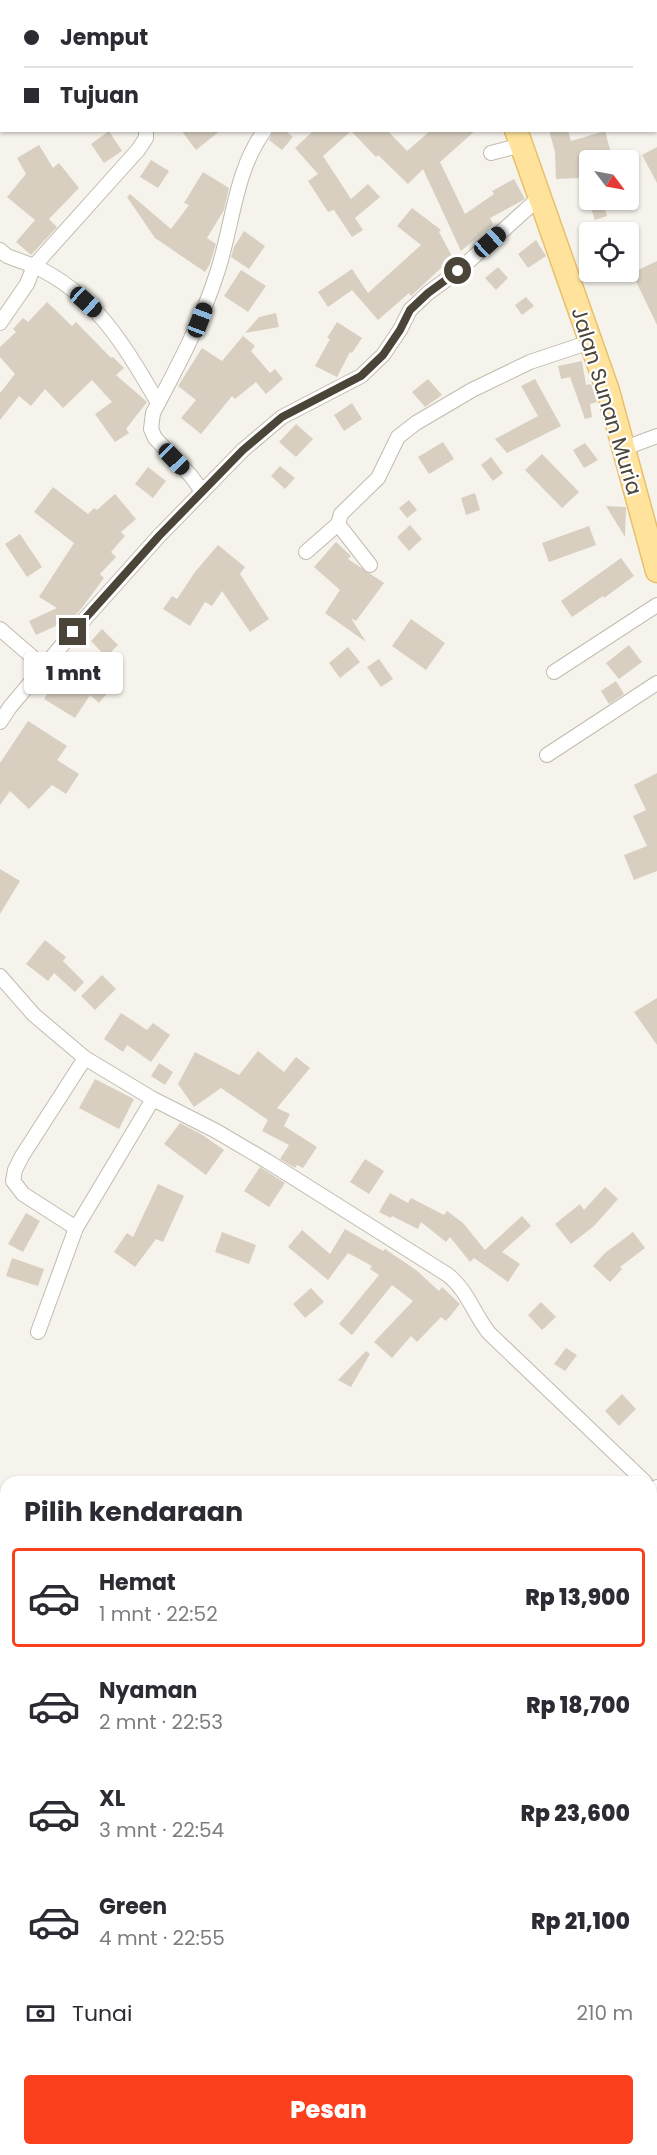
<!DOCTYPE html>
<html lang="id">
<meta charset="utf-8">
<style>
:root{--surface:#fff;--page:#f7f7f7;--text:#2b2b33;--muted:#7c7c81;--line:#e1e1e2;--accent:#fc3f1d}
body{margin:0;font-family:Poppins,sans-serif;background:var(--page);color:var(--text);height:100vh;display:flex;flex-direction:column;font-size:22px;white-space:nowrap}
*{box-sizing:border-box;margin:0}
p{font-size:20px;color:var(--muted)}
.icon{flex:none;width:33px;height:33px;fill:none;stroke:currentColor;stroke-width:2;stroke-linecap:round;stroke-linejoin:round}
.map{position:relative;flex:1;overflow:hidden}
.sheet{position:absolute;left:0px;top:1476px;width:657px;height:680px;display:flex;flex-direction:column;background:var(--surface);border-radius:18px 18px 0 0;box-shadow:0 2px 4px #0004}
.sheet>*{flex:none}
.banner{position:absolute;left:0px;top:0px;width:657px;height:132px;box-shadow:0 2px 4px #0004;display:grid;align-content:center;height:132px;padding:0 24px;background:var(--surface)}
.needle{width:39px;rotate:122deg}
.buttons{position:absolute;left:579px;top:150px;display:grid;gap:12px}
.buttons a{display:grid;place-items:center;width:60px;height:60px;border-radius:6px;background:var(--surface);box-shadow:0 2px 4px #0004;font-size:30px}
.end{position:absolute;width:27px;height:27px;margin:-14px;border:8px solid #4b4439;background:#fff;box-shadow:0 0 0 3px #fff}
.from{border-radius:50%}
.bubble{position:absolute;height:42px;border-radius:6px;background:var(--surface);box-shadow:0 2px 4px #0004;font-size:20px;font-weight:800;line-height:42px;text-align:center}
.car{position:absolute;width:18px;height:36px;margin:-18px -9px;border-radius:8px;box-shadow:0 0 4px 2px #0007;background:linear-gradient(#222 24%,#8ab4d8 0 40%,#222 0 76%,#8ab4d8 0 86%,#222 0)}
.banner b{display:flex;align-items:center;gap:21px;height:57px;font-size:22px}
.banner b+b{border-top:2px solid var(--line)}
.banner i{width:15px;height:15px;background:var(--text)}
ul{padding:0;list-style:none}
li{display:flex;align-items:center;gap:18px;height:99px;margin:0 12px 9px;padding:0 12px;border:3px solid transparent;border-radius:6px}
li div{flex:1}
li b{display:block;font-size:22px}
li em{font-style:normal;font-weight:800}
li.current{border-color:var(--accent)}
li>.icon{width:54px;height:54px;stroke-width:1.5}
h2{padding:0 24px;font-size:27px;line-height:72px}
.pay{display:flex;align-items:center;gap:15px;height:66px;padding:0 24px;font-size:22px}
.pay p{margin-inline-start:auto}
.button{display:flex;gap:12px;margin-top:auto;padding:12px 24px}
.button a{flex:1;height:69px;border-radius:6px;background:var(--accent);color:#fff;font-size:24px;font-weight:800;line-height:69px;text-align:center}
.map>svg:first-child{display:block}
.residential{fill:#eae5da}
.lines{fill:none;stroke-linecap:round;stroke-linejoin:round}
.stream{stroke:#a9d4f2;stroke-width:5}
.building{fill:#d8cfc1}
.minor-casing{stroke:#c2bbae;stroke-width:16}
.tertiary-casing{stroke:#c2bbae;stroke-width:20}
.primary-casing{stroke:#e6c16a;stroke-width:25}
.minor{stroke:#fff;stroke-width:14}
.tertiary{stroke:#fff;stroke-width:18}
.primary{stroke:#ffe39c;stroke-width:22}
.route{stroke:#4b4439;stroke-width:8}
.labels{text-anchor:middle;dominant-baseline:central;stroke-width:4.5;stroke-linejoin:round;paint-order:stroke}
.street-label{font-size:21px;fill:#4b4439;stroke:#fff}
</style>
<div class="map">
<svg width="657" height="2155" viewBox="0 0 657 2155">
<rect width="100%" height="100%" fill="#f6f3ec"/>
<polygon class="residential" points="6,1844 6,2150 392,2150 375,2155 0,2155 0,1853"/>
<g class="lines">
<g class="stream">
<polyline points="0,1556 6,1556"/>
<polyline points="651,1724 657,1734"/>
</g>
</g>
<g class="building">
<polygon points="181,130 221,130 196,150"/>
<polygon points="274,130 285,130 293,137 282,150 269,140"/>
<polygon points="314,130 387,130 407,151 431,130 476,130 440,162 465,214 494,194 492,191 514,179 525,199 490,218 493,224 461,251 423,169 408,184 378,155 376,157 351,131 323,156 351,199 368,184 380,197 355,218 363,230 352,237 334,210 328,212 308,181 318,174 295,148"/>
<polygon points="549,130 568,130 571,141 605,131 611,153 580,163 580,178 556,179 555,152"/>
<polygon points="109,131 122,151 104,163 91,144"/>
<polygon points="39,145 53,168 59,163 79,188 49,219 57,227 31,255 16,242 35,220 7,197 26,174 17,158"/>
<polygon points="657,147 657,183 642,155"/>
<polygon points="151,160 169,171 158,188 140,177"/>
<polygon points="203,172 229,188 224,210 207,238 216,244 210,264 205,272 155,238 127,197 130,194 171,229 189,205 184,203"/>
<polygon points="588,200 602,200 607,216 595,220"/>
<polygon points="412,208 441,230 439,232 455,262 443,271 441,268 411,296 409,293 378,320 352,290 328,307 318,292 352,269 368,293 421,245 397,226"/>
<polygon points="244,231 265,246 249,269 231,257 234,247"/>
<polygon points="536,240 546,256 528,268 518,254"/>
<polygon points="657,261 657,325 632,273"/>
<polygon points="498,267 508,278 496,290 485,278"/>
<polygon points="241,270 266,286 248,312 224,296"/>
<polygon points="526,297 534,306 522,315 515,305"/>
<polygon points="47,302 72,326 76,322 111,358 113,357 124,368 116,375 147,402 126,429 129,433 115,442 95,414 112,402 92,380 63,408 45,389 31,406 19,396 0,420 0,393 15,374 0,357 0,347 16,332 13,329 23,318 28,322"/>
<polygon points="276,313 279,327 245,333 259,317"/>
<polygon points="337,322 362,338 352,353 350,352 337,377 315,366 330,339 327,338"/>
<polygon points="243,336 255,346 251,351 270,373 275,369 283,379 266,394 256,382 235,399 232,396 201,434 181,418 196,400 178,386 202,348 222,361"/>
<polygon points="582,361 586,385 591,384 597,402 590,404 592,417 585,419 570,377 561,379 558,366"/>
<polygon points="428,379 442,395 425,407 412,392"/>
<polygon points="535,379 561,426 507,453 495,439 538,416 521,386"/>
<polygon points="352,403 362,419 344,431 334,415"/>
<polygon points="296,424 313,439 296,457 279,442"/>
<polygon points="443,442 454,459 429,474 418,457"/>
<polygon points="585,443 598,460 584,468 573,450"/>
<polygon points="542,454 579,492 562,508 525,470"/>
<polygon points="491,457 503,473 493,481 481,465"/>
<polygon points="280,466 295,478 285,489 271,476"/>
<polygon points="148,467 166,481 153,498 135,484"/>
<polygon points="53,487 88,514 94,508 97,510 115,494 136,519 121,532 125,536 111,552 116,557 100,574 104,578 81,609 73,618 36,635 29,621 57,608 39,597 74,543 34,512"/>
<polygon points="475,493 480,510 466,515 461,498"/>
<polygon points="409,500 417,510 407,518 399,508"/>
<polygon points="606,506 626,507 625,537"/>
<polygon points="410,525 422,539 409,551 397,537"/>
<polygon points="589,526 596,545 549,562 542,543"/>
<polygon points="20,534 42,567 27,577 5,544"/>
<polygon points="336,542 351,556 348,559 384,583 356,621 351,618 366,642 325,613 340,590 314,567"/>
<polygon points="218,545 245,567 240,574 269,619 250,632 222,591 212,606 205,602 190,626 163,609 172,596 177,599 195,572"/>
<polygon points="621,558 634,576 604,598 603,596 572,617 561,601"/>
<polygon points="411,619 445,643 426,670 392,646"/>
<polygon points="102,629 118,645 106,657 91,641"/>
<polygon points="629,645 642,662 619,679 606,663"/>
<polygon points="348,647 360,662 340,678 329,663"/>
<polygon points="379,659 393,679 381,687 367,667"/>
<polygon points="88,660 116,683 99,703 90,695 75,718 44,699 57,678 67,684"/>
<polygon points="616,681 624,694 609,704 601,691"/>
<polygon points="28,721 67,746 57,760 79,774 66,794 52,785 29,809 10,791 0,805 0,763"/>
<polygon points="657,773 657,871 634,880 624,855 647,846 633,816 646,810 634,785"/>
<polygon points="0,869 20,881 0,914"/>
<polygon points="45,940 66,957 63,961 84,982 75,992 54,973 48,981 26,964"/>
<polygon points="102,975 116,989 95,1010 81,996"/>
<polygon points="657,998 657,1045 634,1012"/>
<polygon points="121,1013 147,1030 153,1023 170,1035 151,1062 127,1045 123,1052 104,1039"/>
<polygon points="258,1051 284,1072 296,1057 310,1068 277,1108 290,1114 284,1126 317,1147 303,1168 297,1165 295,1168 280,1159 289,1145 262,1131 268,1120 221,1088 194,1107 178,1084 195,1052 239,1075"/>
<polygon points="159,1063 173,1072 165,1085 151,1076"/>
<polygon points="95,1079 134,1099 119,1129 79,1108"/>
<polygon points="180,1123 201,1134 224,1150 206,1175 164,1144"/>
<polygon points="365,1159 384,1171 369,1194 350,1182"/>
<polygon points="260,1167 285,1183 269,1207 244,1191"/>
<polygon points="158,1184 184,1196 163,1242 156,1239 135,1267 114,1252 127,1233 133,1237"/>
<polygon points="605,1187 618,1199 594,1226 571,1244 555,1224 580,1204 584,1210"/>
<polygon points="390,1193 408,1203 411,1198 444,1215 447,1211 463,1223 485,1250 522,1216 531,1226 502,1252 520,1264 508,1282 474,1258 470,1262 450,1237 446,1242 421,1222 418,1229 392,1216 391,1218 379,1212"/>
<polygon points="26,1213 40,1221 23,1252 8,1244"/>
<polygon points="345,1229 383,1251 385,1249 416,1270 439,1291 442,1287 460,1304 446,1321 441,1317 417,1342 411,1336 392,1358 374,1342 413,1301 392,1285 352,1335 339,1324 379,1275 370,1269 372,1266 348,1253 328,1280 288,1247 302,1230 330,1254"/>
<polygon points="222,1232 256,1245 249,1264 215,1252"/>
<polygon points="633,1232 645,1248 620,1267 622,1269 610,1282 593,1266 605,1253"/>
<polygon points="12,1258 44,1269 38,1286 6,1276"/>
<polygon points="311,1288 324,1302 305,1318 293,1304"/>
<polygon points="541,1302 556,1317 542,1330 528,1315"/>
<polygon points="566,1348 577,1355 565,1371 554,1364"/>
<polygon points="366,1351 370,1354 351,1387 338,1380"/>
<polygon points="622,1394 636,1409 619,1426 605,1411"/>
</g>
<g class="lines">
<g class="minor-casing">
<g id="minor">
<polyline points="6,0 8,2"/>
<polyline points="153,0 155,2"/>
<polyline points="232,0 234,2"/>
<polyline points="219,2 221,0"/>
<polyline points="406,2 408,0"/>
<polyline points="656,53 657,52"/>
<polyline points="491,153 521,145"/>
<polyline points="0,250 7,256 34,266 138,150 146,138 146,130"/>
<path d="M0,323L27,284L34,266C94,293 127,348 158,403"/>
<polyline points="625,448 657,436"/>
<path d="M202,491L191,476L155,438L151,429L153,413C178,366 202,321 218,270C233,224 235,170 265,130"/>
<polyline points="338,524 370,565"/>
<polyline points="306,552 338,524 341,514 378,478 398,437 416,423 472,390 530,362 590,342"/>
<polyline points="0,629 44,667"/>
<polyline points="554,672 657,605"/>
<polyline points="0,722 10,707 73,632 159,536 243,450 282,417 361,376 383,355 400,330 410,310 428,293 458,271 540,197"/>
<polyline points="547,755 657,683"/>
<path d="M0,976L34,1015L85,1058L153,1099L216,1131L267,1161L448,1275C467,1290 474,1314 489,1333L645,1482"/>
<polyline points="76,1228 23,1194 13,1181 15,1170 22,1156 85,1058"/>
<polyline points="38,1332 76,1228 153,1099"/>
<polyline points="651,1493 657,1487"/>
<polyline points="651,1570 657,1576"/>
<polyline points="0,1875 6,1881"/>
<polyline points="0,2020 6,2025"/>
<polyline points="118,2150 124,2155"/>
<polyline points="240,2155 245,2150"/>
</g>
</g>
<g class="tertiary-casing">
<g id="tertiary">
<polyline points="17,2 19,0"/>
<polyline points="0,19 2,17"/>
</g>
</g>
<g class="primary-casing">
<g id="primary">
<polyline points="473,0 473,2"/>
<polyline points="516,130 608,391 657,571"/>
</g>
</g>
<use href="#minor" class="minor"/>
<use href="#tertiary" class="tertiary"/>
<use href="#primary" class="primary"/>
</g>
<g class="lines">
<polyline class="route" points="73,632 159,536 243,450 282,417 361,376 383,355 400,330 410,310 428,293 458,271"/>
</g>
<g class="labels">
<g class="street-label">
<text transform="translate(607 401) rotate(73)">Jalan Sunan Muria</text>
</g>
</g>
</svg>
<div class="buttons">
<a><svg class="needle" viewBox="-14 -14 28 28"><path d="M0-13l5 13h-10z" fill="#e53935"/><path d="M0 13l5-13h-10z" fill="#7c7c81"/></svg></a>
<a><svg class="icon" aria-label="locate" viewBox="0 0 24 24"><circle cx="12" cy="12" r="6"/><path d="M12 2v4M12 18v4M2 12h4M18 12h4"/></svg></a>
</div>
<i class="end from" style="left:458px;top:271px"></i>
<i class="end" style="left:73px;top:632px"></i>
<div class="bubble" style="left:24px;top:652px;width:99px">1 mnt</div>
<i class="car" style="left:490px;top:242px;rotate:48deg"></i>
<i class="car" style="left:86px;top:302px;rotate:132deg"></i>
<i class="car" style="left:200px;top:320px;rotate:21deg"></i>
<i class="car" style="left:174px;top:459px;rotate:136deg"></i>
<div class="banner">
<b><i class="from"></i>Jemput</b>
<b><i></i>Tujuan</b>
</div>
<section class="sheet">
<h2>Pilih kendaraan</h2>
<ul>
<li class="current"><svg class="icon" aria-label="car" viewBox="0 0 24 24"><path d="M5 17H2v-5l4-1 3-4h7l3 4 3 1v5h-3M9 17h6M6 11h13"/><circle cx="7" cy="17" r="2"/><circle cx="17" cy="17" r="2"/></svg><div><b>Hemat</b><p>1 mnt · 22:52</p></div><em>Rp 13,900</em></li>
<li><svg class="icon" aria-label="car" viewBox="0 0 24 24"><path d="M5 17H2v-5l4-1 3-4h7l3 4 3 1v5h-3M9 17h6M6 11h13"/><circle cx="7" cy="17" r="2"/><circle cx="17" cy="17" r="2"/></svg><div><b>Nyaman</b><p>2 mnt · 22:53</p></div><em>Rp 18,700</em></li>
<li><svg class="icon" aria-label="car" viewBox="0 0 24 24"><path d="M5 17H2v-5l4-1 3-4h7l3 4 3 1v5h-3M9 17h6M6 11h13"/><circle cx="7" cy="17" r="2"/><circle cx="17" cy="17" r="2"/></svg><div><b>XL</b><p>3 mnt · 22:54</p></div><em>Rp 23,600</em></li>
<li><svg class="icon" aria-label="car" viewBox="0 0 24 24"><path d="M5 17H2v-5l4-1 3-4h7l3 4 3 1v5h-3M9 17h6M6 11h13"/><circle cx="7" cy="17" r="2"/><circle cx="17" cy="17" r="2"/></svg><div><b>Green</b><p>4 mnt · 22:55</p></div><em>Rp 21,100</em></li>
</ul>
<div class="pay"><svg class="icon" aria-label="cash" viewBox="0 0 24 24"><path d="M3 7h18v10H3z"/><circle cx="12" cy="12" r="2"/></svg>Tunai<p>210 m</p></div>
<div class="button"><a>Pesan</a></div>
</section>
</div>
